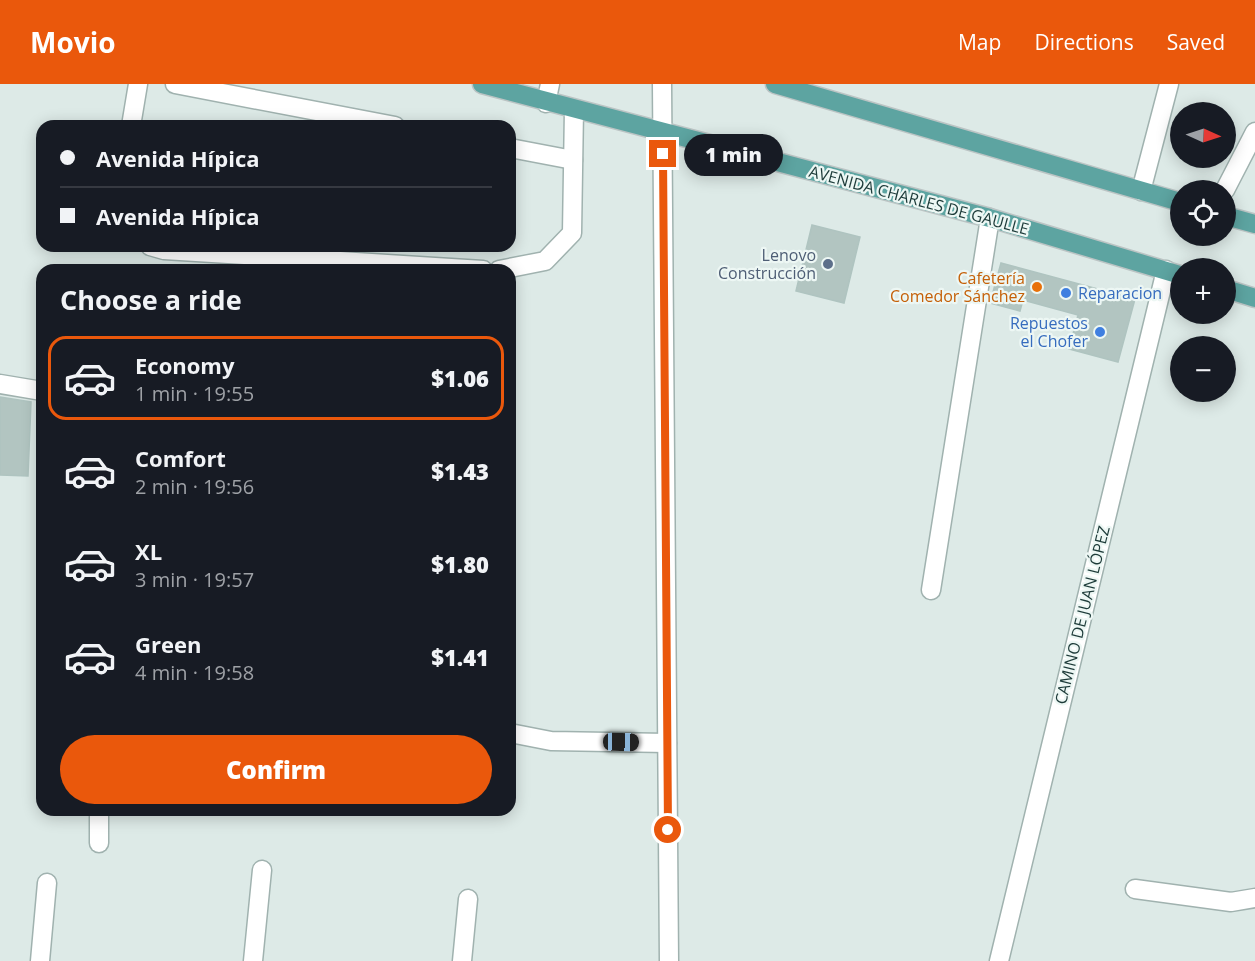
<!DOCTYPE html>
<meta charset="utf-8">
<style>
:root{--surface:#171b24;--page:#20242c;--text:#f1f3f6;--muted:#9ea1a6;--line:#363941;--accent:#ea580c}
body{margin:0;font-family:"Open Sans",sans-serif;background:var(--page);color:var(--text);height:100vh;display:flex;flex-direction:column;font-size:22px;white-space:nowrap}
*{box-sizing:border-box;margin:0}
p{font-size:20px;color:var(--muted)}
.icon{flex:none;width:33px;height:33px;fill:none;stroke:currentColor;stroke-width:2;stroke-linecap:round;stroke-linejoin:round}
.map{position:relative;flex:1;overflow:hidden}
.panel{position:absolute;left:36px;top:180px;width:480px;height:552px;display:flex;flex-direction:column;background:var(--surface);border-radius:18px;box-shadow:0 3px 15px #0003}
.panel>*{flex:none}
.hud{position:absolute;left:36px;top:36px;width:480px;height:132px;border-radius:18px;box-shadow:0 3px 15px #0003;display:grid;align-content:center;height:132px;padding:0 24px;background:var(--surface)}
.needle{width:39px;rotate:93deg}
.controls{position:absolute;left:1170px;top:18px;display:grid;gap:12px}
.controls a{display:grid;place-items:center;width:66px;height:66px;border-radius:50%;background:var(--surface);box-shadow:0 3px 15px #0003;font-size:30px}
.end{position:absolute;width:27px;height:27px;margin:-14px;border:8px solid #ea580c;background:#fff;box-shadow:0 0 0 3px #fff}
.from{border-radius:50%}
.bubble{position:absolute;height:42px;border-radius:21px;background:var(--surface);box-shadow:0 3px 15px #0003;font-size:20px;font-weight:800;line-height:42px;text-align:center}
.car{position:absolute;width:18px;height:36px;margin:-18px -9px;border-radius:8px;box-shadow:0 0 4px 2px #0007;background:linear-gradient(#222 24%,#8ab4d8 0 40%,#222 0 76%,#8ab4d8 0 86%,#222 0)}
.hud b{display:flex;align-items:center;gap:21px;height:57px;font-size:22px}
.hud b+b{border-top:2px solid var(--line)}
.hud i{width:15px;height:15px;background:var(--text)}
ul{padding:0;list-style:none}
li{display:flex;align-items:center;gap:18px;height:84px;margin:0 12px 9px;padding:0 12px;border:3px solid transparent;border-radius:18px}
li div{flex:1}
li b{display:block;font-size:22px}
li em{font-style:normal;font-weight:800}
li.active{border-color:var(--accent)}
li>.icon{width:54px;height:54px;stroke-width:1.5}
h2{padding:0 24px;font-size:27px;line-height:72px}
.cta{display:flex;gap:12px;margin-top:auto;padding:12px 24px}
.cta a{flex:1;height:69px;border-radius:36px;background:var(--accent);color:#fff;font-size:24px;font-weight:800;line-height:69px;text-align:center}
header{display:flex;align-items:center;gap:36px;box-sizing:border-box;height:84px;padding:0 30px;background:var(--accent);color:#fff}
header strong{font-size:28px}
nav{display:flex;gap:33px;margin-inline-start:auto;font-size:21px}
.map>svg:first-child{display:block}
.building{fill:#b2c5c1;stroke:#afc4c0;stroke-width:1.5}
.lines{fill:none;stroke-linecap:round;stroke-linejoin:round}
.service-casing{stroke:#a0b2af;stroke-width:21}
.minor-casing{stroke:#a0b2af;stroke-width:21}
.tertiary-casing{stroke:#a0b2af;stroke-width:21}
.primary-casing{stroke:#bbc4c4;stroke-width:21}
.service{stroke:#fff;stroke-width:18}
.minor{stroke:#fff;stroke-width:18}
.tertiary{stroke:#fff;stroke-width:18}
.primary{stroke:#5da4a1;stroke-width:18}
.route{stroke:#ea580c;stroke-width:8}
.service-dot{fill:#5c6f8a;stroke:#edf7f4;stroke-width:2}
.food-dot{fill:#e8710a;stroke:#edf7f4;stroke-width:2}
.shop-dot{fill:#3f7fe0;stroke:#edf7f4;stroke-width:2}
.labels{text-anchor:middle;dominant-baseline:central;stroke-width:4.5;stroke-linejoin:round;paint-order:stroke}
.street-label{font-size:16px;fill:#1d3b39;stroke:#edf7f4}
.service-label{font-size:16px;fill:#4e5e75;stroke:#edf7f4;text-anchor:end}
.food-label{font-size:16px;fill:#c56008;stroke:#edf7f4;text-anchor:end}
.shop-label{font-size:16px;fill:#366cbe;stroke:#edf7f4;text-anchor:start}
</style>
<header>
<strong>Movio</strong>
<nav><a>Map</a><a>Directions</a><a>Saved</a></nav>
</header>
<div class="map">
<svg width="1255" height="877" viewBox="0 0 1255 877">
<rect width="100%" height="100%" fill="#ddeae7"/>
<g class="building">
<polygon points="812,141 860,153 844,219 796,207"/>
<polygon points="1001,179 1135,215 1118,278 1069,265 1078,231 1023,216 1020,227 990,219"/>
<polygon points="0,313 31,318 28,392 0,391"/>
</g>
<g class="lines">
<g class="service-casing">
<g id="service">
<polyline points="175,0 395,42"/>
<polyline points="131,42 138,0"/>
<polyline points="510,64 573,76"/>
<polyline points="1225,106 1255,48"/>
<polyline points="150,162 164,166 483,186"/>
<polyline points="499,186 545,177 572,149 574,25"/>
<polyline points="931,506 990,134"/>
<polyline points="510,649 551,657 667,659"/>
<polyline points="1135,805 1231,818 1255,814"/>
</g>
</g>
<g class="minor-casing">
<g id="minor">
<polyline points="546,19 550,0"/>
<polyline points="1141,107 1169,0"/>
<polyline points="0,300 42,307"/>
<polyline points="99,759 99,726"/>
<polyline points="40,877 47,799"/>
<polyline points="253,877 262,786"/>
<polyline points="462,877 468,815"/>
<polyline points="999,877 1166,186"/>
</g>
</g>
<g class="tertiary-casing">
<polyline id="tertiary" points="662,0 669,877"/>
</g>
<g class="primary-casing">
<g id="primary">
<polyline points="482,0 990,134 1180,191"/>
<polyline points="775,0 1180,118"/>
<polyline points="1226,132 1255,140"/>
<polyline points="1226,205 1255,214"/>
</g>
</g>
<use href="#service" class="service"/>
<use href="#minor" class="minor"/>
<use href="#tertiary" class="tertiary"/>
<use href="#primary" class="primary"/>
</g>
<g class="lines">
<polyline class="route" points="663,70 668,746"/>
</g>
<circle class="service-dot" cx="828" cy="180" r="6"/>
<circle class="food-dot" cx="1037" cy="203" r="6"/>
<g class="shop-dot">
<circle cx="1066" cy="209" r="6"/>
<circle cx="1100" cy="248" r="6"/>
</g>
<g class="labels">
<g class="street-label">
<text transform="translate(919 116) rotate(15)">AVENIDA CHARLES DE GAULLE</text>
<text transform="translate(1082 531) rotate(-76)">CAMINO DE JUAN LÓPEZ</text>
</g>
<g class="service-label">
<text x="816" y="171">Lenovo<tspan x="816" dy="18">Construcción</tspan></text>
</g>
<g class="food-label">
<text x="1025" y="194">Cafetería<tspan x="1025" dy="18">Comedor Sánchez</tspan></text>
</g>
<g class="shop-label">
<text x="1078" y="209">Reparacion</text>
<text x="1088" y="239" text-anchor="end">Repuestos<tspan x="1088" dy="18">el Chofer</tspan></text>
</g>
</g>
</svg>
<div class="controls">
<a><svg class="needle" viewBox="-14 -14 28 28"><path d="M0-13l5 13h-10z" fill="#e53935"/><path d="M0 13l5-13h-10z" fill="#9ea1a6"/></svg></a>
<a><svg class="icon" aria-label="locate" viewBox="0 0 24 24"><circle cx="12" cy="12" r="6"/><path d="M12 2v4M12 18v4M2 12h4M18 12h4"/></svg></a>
<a>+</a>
<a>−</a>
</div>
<i class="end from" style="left:668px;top:746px"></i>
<i class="end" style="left:663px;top:70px"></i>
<div class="bubble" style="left:684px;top:50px;width:99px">1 min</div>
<i class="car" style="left:621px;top:658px;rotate:91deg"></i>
<div class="hud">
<b><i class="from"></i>Avenida Hípica</b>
<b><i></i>Avenida Hípica</b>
</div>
<section class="panel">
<h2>Choose a ride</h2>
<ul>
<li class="active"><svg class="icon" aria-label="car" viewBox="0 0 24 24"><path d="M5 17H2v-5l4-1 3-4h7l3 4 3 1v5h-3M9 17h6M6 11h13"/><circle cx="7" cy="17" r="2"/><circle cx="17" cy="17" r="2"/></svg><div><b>Economy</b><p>1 min · 19:55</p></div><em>$1.06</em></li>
<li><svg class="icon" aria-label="car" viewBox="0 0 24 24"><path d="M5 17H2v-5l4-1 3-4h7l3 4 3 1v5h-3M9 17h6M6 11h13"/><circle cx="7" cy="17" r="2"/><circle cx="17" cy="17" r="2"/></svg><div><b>Comfort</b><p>2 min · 19:56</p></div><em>$1.43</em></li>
<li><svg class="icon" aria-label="car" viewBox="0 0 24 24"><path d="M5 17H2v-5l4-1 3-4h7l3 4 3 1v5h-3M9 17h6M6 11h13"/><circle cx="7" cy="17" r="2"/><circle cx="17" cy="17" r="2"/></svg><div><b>XL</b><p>3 min · 19:57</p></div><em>$1.80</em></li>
<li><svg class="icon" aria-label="car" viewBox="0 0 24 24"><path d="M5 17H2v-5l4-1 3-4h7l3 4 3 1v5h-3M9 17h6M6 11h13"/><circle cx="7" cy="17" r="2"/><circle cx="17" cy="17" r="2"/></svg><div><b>Green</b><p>4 min · 19:58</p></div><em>$1.41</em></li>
</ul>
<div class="cta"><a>Confirm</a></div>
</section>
</div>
